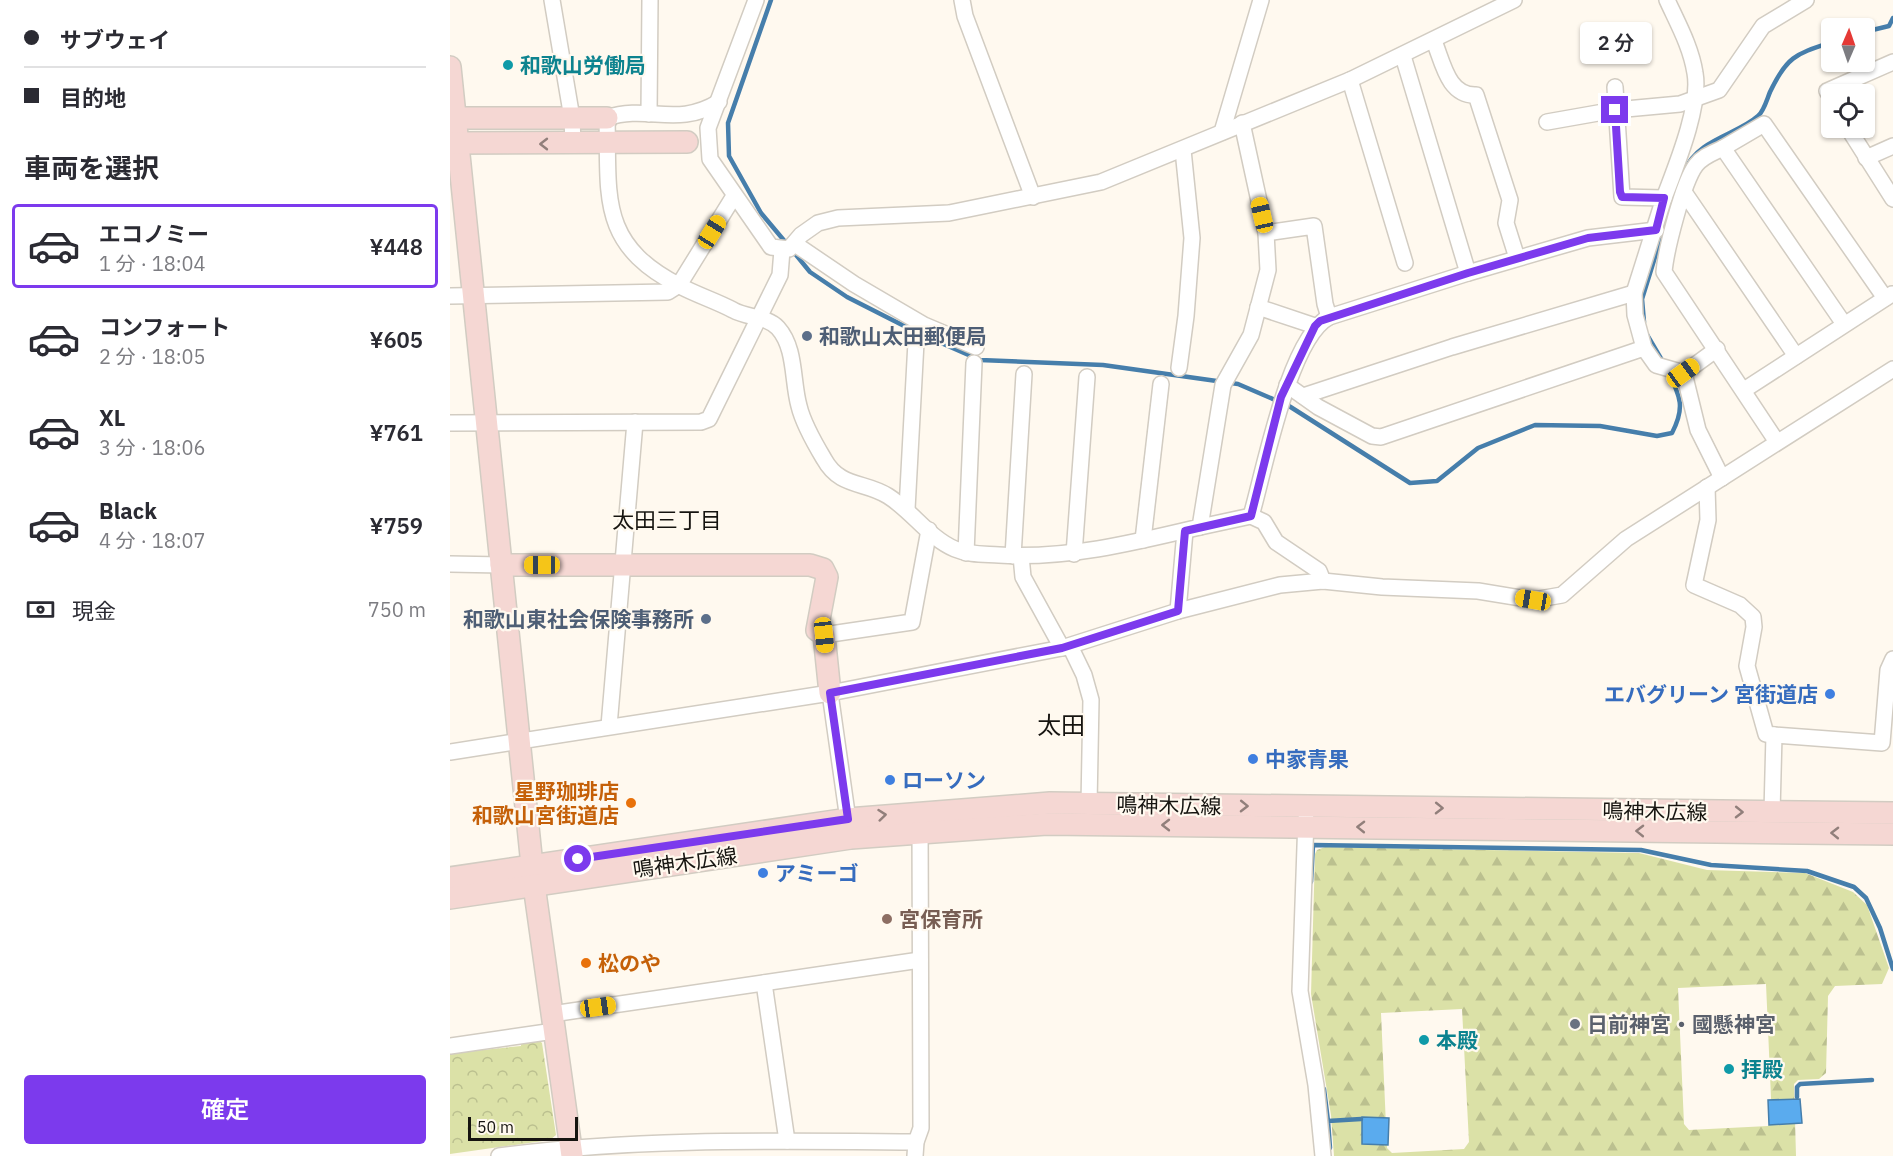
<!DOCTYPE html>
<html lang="ja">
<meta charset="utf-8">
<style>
:root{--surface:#fff;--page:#f2f2f3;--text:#2b2b33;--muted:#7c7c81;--line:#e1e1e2;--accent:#7c3aed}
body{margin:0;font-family:"IBM Plex Sans","Noto Sans JP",sans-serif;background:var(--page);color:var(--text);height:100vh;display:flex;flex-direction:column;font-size:22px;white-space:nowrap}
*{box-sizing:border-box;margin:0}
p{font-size:20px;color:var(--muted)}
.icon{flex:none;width:33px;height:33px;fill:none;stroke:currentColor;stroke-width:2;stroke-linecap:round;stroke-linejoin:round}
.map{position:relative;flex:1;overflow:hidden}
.side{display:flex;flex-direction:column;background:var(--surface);width:450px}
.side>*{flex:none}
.guide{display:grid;align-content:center;height:132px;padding:0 24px;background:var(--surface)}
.needle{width:39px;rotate:2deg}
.tools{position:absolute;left:1371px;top:18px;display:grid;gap:12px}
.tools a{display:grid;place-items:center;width:54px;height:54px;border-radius:6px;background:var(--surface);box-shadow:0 2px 4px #0004;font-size:30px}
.scale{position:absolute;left:18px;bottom:15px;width:110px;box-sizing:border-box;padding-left:6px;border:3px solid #161410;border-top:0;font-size:16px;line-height:21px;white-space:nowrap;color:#161410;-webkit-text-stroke:4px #fff9ef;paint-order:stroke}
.end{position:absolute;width:27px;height:27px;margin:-14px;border:8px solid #7c3aed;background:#fff;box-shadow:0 0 0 3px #fff}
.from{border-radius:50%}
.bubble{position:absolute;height:42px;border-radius:6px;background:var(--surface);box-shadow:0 2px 4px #0004;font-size:20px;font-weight:600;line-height:42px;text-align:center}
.car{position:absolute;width:18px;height:36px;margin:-18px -9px;border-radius:8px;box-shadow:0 0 4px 2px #0007;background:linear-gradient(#f5c518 24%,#345 0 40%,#f5c518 0 76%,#345 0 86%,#f5c518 0)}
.guide b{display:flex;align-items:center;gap:21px;height:57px;font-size:22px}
.guide b+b{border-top:2px solid var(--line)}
.guide i{width:15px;height:15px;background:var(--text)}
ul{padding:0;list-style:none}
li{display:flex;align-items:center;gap:18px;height:84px;margin:0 12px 9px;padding:0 12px;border:3px solid transparent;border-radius:6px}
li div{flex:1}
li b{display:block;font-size:22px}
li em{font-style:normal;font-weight:600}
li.active{border-color:var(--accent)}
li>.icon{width:54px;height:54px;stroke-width:1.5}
h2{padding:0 24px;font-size:27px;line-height:72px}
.pay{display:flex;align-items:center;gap:15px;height:66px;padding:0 24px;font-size:22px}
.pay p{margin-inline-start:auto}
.cta{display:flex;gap:12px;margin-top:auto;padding:12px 24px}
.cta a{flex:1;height:69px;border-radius:6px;background:var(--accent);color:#fff;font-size:24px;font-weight:600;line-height:69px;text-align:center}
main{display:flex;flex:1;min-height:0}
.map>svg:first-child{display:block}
.forest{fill:url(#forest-firs);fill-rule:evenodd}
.park{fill:url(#park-crowns)}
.water{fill:#5aabee;stroke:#467eab;stroke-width:1.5}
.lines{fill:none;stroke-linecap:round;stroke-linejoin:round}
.stream{stroke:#467eab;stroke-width:4.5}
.street-casing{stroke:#d2ccc2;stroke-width:18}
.secondary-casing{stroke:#d2ccc2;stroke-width:24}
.street{stroke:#fff;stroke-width:15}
.secondary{stroke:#f5d7d3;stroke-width:21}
.oneway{stroke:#917f7b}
.route{stroke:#7c3aed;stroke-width:8}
.culture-dot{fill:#0f9aa8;stroke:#fff9ef;stroke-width:2}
.service-dot{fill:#5c6f8a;stroke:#fff9ef;stroke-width:2}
.shop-dot{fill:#3f7fe0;stroke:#fff9ef;stroke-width:2}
.food-dot{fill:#e8710a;stroke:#fff9ef;stroke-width:2}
.education-dot{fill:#8d6e63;stroke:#fff9ef;stroke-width:2}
.worship-dot{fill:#6b7280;stroke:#fff9ef;stroke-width:2}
.labels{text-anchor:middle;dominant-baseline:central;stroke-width:4.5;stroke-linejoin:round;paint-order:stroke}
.culture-label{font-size:21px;font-weight:bold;fill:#0d838f;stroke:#fff9ef;text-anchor:start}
.service-label{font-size:21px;font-weight:bold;fill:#4e5e75;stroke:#fff9ef;text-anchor:start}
.shop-label{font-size:21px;font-weight:bold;fill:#366cbe;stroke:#fff9ef;text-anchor:start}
.food-label{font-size:21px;font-weight:bold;fill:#c56008;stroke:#fff9ef;text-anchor:end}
.street-label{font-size:21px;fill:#161410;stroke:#fff9ef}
.education-label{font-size:21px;font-weight:bold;fill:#785e54;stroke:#fff9ef;text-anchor:start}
.worship-label{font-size:21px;font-weight:bold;fill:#5b616d;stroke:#fff9ef;text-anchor:start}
.neighbourhood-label{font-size:22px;fill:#161410;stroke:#fff9ef}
.quarter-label{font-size:24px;fill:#161410;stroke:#fff9ef}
</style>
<main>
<section class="side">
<div class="guide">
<b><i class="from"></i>サブウェイ</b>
<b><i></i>目的地</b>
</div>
<h2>車両を選択</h2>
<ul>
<li class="active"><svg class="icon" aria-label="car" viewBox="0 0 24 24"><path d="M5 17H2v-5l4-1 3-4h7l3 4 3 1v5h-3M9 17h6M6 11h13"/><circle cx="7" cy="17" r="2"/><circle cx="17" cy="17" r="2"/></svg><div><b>エコノミー</b><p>1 分 · 18:04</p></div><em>¥448</em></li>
<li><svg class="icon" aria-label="car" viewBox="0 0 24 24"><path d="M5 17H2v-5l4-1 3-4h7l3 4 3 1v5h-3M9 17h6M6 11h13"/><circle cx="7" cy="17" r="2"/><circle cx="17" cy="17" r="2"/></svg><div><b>コンフォート</b><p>2 分 · 18:05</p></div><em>¥605</em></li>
<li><svg class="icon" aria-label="car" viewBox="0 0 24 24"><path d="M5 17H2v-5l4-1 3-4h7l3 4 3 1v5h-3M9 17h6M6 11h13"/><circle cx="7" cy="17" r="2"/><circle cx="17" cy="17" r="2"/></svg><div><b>XL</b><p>3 分 · 18:06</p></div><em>¥761</em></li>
<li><svg class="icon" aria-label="car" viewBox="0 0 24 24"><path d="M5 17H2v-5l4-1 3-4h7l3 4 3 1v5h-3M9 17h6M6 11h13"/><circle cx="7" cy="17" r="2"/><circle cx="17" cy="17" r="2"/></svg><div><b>Black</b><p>4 分 · 18:07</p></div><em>¥759</em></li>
</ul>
<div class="pay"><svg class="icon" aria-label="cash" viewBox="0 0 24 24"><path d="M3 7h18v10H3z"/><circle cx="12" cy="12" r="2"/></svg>現金<p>750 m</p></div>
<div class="cta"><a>確定</a></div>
</section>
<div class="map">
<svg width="1443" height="1156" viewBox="0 0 1443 1156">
<defs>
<pattern id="forest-firs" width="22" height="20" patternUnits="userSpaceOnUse" patternTransform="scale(1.5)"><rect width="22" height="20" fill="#dbe1a7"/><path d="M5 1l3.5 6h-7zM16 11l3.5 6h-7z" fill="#bbc08f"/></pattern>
<pattern id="park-crowns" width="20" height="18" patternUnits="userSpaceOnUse" patternTransform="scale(1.5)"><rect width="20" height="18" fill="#dbe1a7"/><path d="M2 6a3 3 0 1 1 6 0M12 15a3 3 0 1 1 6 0" fill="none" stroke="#bbc08f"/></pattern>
</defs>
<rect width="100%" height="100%" fill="#fff9ef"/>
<path class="forest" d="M875,847L1189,853L1257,870L1355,873L1403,892L1417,905L1439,968L1432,984L1385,986L1378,996L1376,1073L1369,1079L1348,1080L1344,1084L1346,1156H884L881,1115L861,994L865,854L867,850ZM1316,984L1322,1120L1318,1126L1239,1130L1234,1124L1228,988ZM1012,1009L1019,1142L1014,1149L942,1153L937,1148L931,1013Z"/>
<polygon class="park" points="87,1038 92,1043 106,1135 100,1140 0,1154 0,1049 31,1045 32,1050 71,1046 71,1040"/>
<g class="water">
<polygon points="1350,1099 1352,1123 1319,1125 1318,1100"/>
<polygon points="912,1117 939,1118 938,1145 912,1144"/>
</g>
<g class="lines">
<g class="stream">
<polyline points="321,0 278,123 279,156 311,213 337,244"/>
<polyline points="1414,32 1439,26 1443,18"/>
<path d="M1235,170C1248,139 1287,135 1308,116C1314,111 1317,99 1320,92C1337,56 1346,54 1382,42"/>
<path d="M342,250L360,272L397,297L466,332L530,360L653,365L788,384L839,406L960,483L987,481L1028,448L1085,425L1150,426L1207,436L1222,433C1235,408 1231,397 1218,372"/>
<polyline points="1194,322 1192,299 1220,209"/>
<polyline points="1196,333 1213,362"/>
<polyline points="861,882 863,845 1191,850 1261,865 1357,871 1404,887 1416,898 1430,928 1443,969"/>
<polyline points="874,1089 878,1121"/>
<polyline points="1347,1097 1347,1087 1350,1084 1422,1080"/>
<polyline points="880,1148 878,1121 911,1119"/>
</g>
<g class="street-casing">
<g id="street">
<polyline points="102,0 122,118 123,144"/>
<polyline points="306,0 258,128 260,159 321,247 339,249 351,235 368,223 388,218 499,213 651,182 900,80 1064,0"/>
<polyline points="512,0 515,16 583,197"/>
<path d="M984,41C993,63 998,96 1026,95L1060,200L1056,223L1067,258"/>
<polyline points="900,80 955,263"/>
<polyline points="1165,87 1172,197 1214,198 1184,293"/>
<polyline points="1382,99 1377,91 1443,62"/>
<path d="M269,102C227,128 198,104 157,118C159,197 148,244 230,286C247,295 266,301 283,310C297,318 317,316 328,328C346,348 342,381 349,406C353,423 365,444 374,459C390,488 414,481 438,496C462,511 479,538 505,549C519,555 534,554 549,555C618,559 683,543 750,527L773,385L801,335L818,270L816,233L792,123"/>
<polyline points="199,114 200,0"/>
<polyline points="1097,122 1165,110 1230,104 1269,90 1313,26 1356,0"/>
<polyline points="1398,128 1443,199"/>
<polyline points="772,132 811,0"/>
<path d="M1273,148C1263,153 1253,156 1246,165C1233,182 1216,250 1214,272L1327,442"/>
<polyline points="1416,158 1443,146"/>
<polyline points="1234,192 1346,356"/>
<path d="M1214,198C1226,166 1251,106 1245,73C1241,47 1228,24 1217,0"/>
<polyline points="345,244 404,284 474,325 526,347"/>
<polyline points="1018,273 1138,238 1206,230"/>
<polyline points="0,296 218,292 229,285 284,196"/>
<polyline points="808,307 865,326"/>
<polyline points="879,317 1018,273 953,56"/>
<polyline points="1394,324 1273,148 1314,124 1435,298"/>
<polyline points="729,368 736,316 742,238 733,150"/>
<polyline points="1234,373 1248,430 1272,478"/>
<polyline points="837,385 868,407 922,436 931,437 1194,348 1206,365 1234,373 1267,349"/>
<polyline points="1294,390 1442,294"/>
<polyline points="853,396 1002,347 1184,293 1185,315 1194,348"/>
<polyline points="0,423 251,422 259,419 330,275 332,250"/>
<polyline points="1257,487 1258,520 1244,585 1290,605 1303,617 1304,627 1297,666 1316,734 1324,735"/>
<polyline points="457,509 466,342"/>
<path d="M801,516C814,472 839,338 879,317L875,304L864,226L816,233"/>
<polyline points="750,527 801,516 814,522 826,542 869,571 873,581"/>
<polyline points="693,540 711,384"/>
<polyline points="516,553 524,363"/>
<polyline points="624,554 637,377"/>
<polyline points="563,556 574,374"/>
<polyline points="571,556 573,577 612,648"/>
<polyline points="0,564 51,565"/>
<polyline points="728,611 735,531"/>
<polyline points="374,635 462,622 479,530"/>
<polyline points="620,646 634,675 641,700 639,804"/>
<polyline points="380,693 399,827"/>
<polyline points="159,726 185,422"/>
<polyline points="0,752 380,693 612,648 728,611 830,585 873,581 932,587 1028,591 1083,600 1112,595 1176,539 1443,369"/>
<polyline points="1322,812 1324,735 1432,743 1438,670 1443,659"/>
<polyline points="856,818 850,991 866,1085 873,1156"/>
<polyline points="314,983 337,1141"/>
<polyline points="102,1014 470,960"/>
<polyline points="0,1046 104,1031"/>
<path d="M49,1156C187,1138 327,1141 466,1142"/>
<polyline points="465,1156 466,1142 471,1128 470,823"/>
</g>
</g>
<g class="secondary-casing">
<g id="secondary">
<polyline points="0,67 84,885 122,1156"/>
<polyline points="0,118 157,118"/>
<polyline points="0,143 237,142"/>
<polyline points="51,565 360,565 373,569 377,577 367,630 374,635 380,693"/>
<polyline points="0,878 398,819 600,803 1443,813"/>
<polyline points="0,898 401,838 597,824 1443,834"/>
</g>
</g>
<use href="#street" class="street"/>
<use href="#secondary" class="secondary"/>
</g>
<defs><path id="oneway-chevron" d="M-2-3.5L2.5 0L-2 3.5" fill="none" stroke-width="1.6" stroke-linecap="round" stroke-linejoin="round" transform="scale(1.5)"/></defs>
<g class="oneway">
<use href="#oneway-chevron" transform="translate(94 144) rotate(-180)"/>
<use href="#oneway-chevron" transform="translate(794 806) rotate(1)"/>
<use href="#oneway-chevron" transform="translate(989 808) rotate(1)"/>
<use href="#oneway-chevron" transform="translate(1289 812) rotate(1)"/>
<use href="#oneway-chevron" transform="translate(432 815) rotate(-6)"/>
<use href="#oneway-chevron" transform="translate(716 825) rotate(-180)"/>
<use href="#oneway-chevron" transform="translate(911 827) rotate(-179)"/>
<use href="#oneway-chevron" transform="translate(1190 831) rotate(-179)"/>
<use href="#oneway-chevron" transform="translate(1385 833) rotate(-179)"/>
</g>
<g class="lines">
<polyline class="route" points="128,859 398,819 380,693 612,648 728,611 735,531 801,516 831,397 865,326 870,321 1018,273 1138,238 1206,230 1214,198 1172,197 1170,192 1165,110"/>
</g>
<g class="culture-dot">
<circle cx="58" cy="65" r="6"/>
<circle cx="974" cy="1040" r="6"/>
<circle cx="1279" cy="1069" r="6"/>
</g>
<g class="service-dot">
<circle cx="357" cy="336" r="6"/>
<circle cx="256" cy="619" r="6"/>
</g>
<g class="shop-dot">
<circle cx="1380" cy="694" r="6"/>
<circle cx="803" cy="759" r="6"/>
<circle cx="440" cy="780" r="6"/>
<circle cx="313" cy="873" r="6"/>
</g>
<g class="food-dot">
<circle cx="181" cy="803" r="6"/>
<circle cx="136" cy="963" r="6"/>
</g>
<circle class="education-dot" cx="437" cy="919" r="6"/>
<circle class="worship-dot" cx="1125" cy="1024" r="6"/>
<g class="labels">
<g class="culture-label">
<text x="70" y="65">和歌山労働局</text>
<text x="986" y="1040">本殿</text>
<text x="1291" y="1069">拝殿</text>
</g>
<g class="service-label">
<text x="369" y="336">和歌山太田郵便局</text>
<text x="244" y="619" text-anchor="end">和歌山東社会保険事務所</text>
</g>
<g class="shop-label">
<text x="1368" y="694" text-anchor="end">エバグリーン 宮街道店</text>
<text x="815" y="759">中家青果</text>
<text x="452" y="780">ローソン</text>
<text x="325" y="873">アミーゴ</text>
</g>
<g class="food-label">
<text x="169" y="791">星野珈琲店<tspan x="169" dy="24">和歌山宮街道店</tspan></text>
<text x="148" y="963" text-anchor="start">松のや</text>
</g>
<g class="street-label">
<text transform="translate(719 805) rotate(1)">鳴神木広線</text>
<text transform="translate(1205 811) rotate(1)">鳴神木広線</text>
<text transform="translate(235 862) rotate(-8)">鳴神木広線</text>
</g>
<g class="education-label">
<text x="449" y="919">宮保育所</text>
</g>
<g class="worship-label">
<text x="1137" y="1024">日前神宮・國懸神宮</text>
</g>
<g class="neighbourhood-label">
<text x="217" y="519">太田三丁目</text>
</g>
<g class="quarter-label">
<text x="611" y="725">太田</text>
</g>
</g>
</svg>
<div class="tools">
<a><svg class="needle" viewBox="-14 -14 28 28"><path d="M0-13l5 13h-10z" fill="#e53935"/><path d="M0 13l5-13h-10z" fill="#7c7c81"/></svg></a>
<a><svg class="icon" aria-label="locate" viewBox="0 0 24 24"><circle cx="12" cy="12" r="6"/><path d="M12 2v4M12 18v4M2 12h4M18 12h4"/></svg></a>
</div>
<div class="scale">50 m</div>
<i class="end from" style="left:128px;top:859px"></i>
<i class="end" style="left:1165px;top:110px"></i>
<div class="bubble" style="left:1130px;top:22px;width:72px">2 分</div>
<i class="car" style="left:812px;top:215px;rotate:347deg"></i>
<i class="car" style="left:262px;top:232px;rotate:32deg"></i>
<i class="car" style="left:1233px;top:373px;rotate:54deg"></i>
<i class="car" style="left:92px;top:565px;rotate:270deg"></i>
<i class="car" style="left:1083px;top:600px;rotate:280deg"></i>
<i class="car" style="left:374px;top:635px;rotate:174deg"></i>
<i class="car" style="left:148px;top:1007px;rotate:82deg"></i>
</div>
</main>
